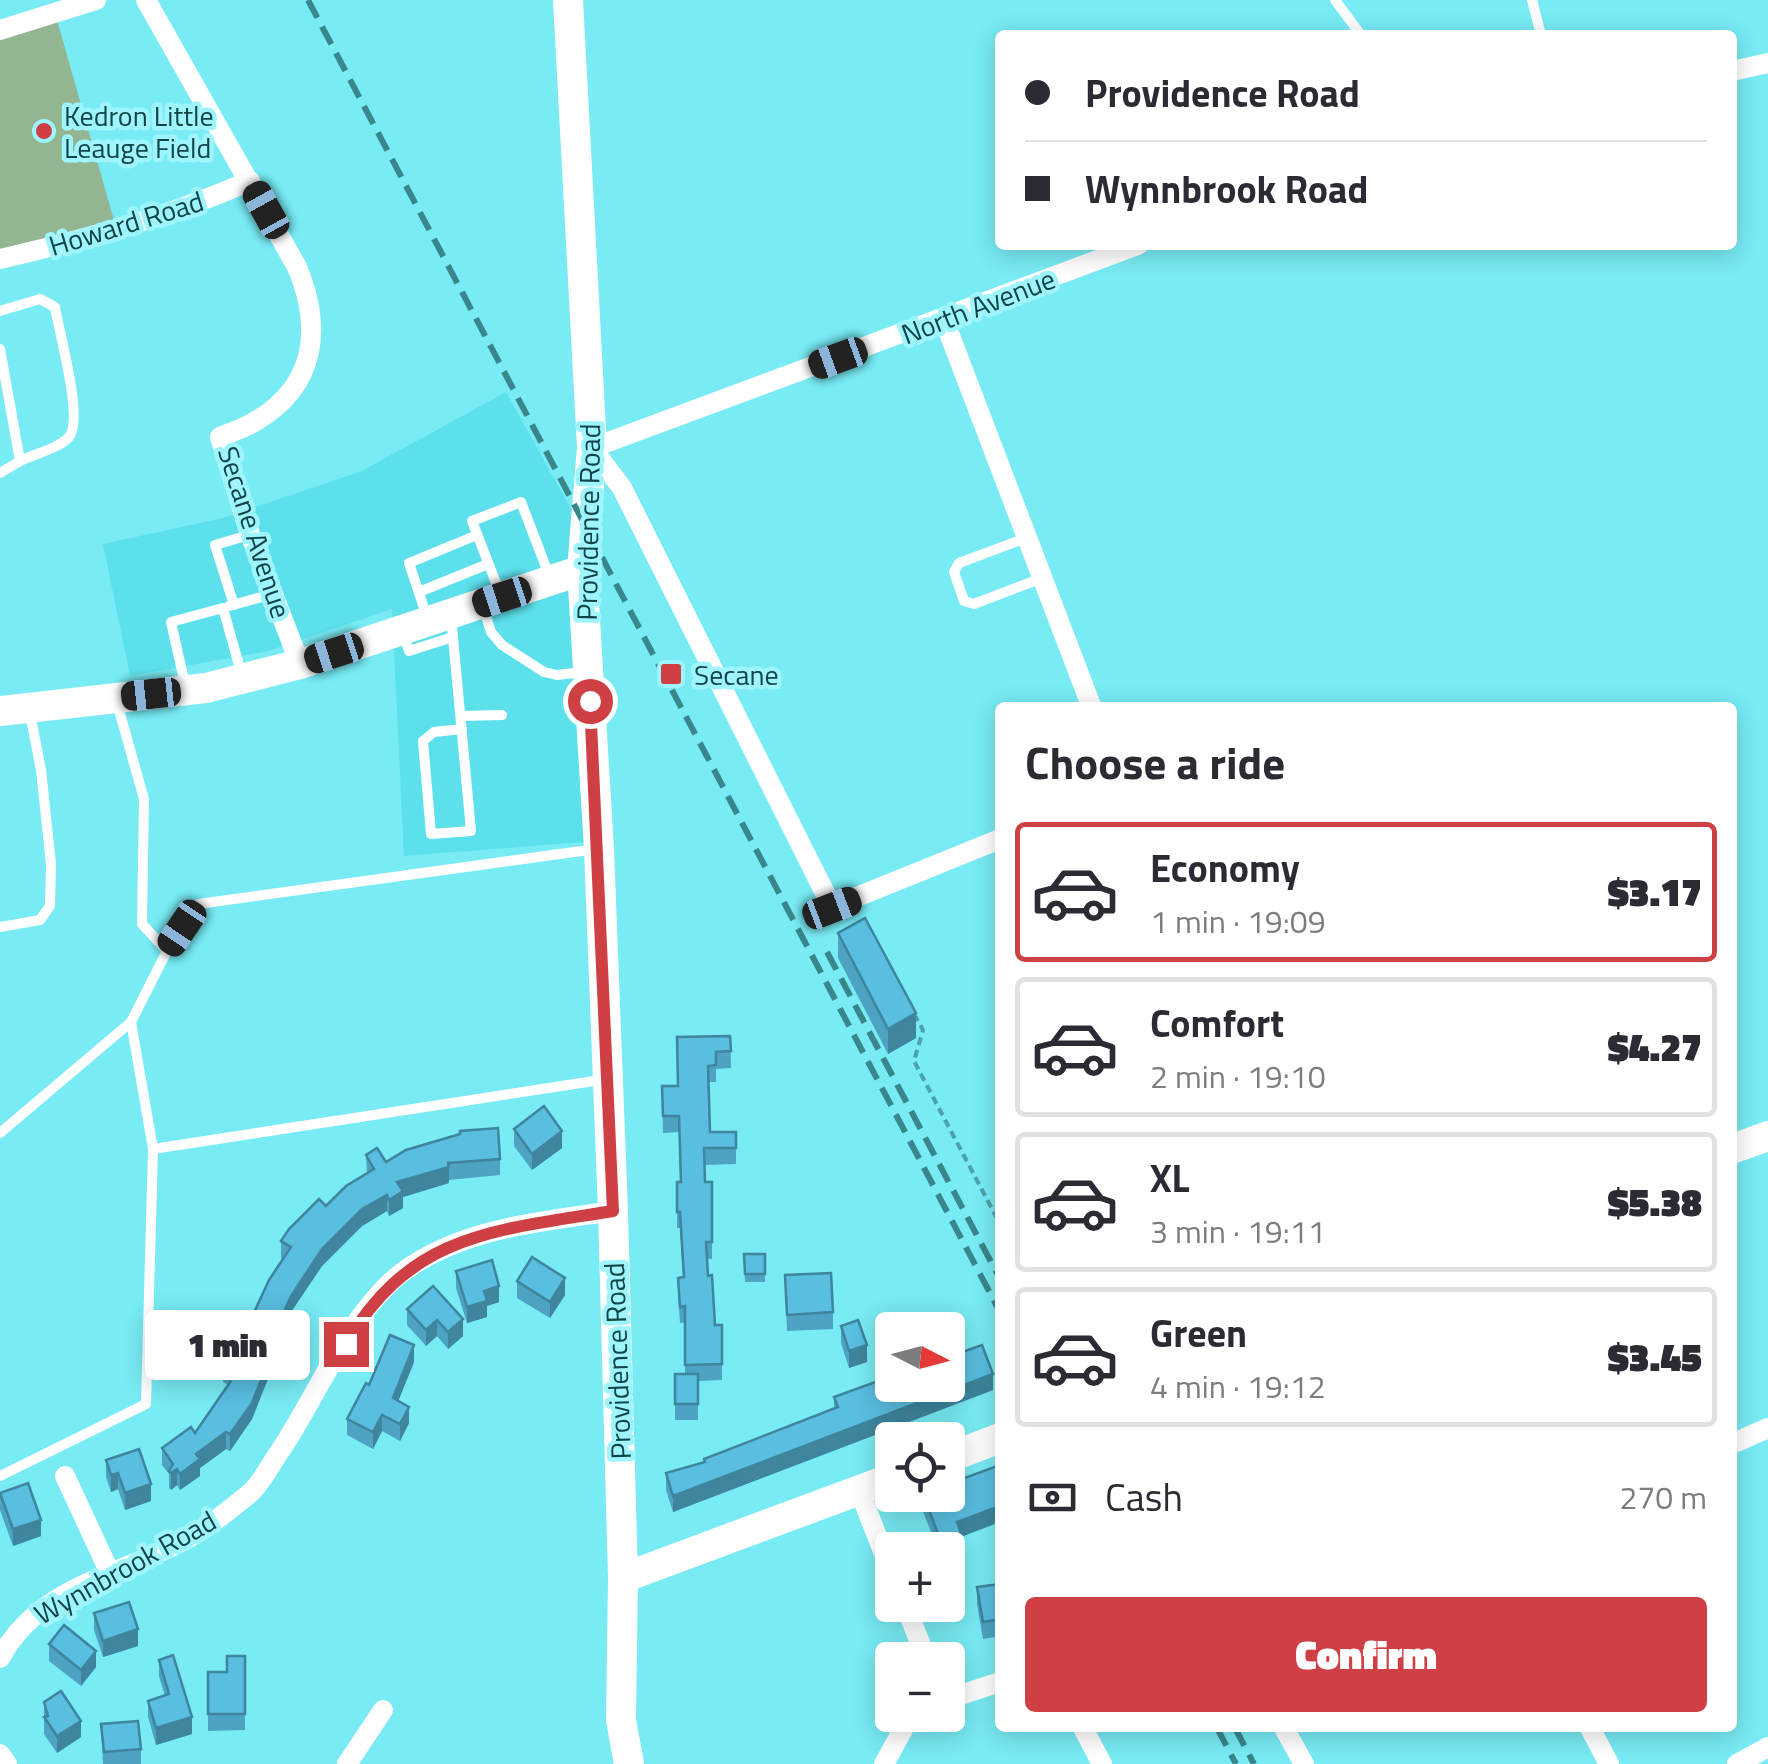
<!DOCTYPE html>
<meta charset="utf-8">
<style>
:root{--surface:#fff;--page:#f7f7f7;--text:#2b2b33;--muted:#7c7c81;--line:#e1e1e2;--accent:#cf4044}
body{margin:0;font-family:"Titillium Web",sans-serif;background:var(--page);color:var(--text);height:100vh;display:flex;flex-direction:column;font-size:38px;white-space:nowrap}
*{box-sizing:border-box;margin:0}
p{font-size:32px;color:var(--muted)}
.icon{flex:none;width:55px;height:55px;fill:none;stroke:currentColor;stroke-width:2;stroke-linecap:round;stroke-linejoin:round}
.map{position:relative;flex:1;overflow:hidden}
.side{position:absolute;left:995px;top:702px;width:742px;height:1030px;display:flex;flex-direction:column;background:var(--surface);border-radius:10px;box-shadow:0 5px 25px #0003}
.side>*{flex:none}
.banner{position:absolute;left:995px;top:30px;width:742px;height:220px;border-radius:10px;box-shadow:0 5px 25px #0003;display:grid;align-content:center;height:220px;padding:0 30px;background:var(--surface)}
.needle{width:65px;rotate:96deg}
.buttons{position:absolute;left:875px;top:1312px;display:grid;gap:20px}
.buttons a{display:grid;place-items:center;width:90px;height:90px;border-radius:10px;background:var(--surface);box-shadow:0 5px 25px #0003;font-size:50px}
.end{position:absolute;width:45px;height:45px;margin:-22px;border:12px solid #cf4044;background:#fff;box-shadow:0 0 0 5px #fff}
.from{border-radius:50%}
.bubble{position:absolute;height:70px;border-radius:10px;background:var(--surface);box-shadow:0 5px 25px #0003;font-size:32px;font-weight:800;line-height:70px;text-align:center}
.car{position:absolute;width:30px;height:60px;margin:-30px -15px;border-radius:12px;box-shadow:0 0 8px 2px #0007;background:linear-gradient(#222 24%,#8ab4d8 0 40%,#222 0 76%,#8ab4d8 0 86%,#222 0)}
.banner b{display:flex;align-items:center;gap:35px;height:95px;font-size:38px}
.banner b+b{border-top:2px solid var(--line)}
.banner i{width:25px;height:25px;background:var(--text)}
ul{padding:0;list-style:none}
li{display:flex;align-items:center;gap:30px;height:140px;margin:0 20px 15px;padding:0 10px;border:5px solid var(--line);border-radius:10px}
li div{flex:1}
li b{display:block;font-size:38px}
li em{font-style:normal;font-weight:800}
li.current{border-color:var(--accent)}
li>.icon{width:90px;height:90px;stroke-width:1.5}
h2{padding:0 30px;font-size:45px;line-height:120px}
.pay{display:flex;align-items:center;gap:25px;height:110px;padding:0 30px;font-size:38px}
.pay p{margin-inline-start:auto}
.action{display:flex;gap:20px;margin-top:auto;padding:20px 30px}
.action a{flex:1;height:115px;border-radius:10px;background:var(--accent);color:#fff;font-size:40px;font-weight:800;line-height:115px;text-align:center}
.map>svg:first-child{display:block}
.built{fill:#5ce1ec}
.green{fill:#94b591}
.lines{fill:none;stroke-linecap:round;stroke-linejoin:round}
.path{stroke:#4ba2aa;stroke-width:4;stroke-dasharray:8 5;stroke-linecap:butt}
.lane{stroke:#fff;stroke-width:10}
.street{stroke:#fff;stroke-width:20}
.secondary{stroke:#fff;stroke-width:30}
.rail{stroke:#39868c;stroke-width:6;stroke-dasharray:20 10;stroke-linecap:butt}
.wall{fill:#4da3c1}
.shaded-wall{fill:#3e859d}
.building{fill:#59bee0;stroke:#3e859d;stroke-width:2.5}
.route{stroke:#cf4044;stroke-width:12}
.poi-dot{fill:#cf4044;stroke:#9ef5fd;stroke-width:4}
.labels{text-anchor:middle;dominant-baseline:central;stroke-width:9;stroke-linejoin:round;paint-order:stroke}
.poi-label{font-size:28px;fill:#104448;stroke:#9ef5fd;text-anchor:start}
.street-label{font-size:28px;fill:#104448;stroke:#9ef5fd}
</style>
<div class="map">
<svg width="1768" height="1764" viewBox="0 0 1768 1764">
<rect width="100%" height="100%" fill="#78ebf5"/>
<polygon class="built" points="506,392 571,509 569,545 584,842 404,856 392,609 268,651 130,676 103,544 223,518 362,471"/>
<polygon class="green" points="55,13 117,231 0,259 0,30"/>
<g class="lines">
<polyline class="path" points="914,1014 923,1030 914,1061 1000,1224"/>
<g class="lane">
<polyline points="1335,0 1361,35"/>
<polyline points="1532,0 1541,35"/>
<path d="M0,311L40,299L55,307C59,333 84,419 69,437C58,449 34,454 20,461"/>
<polyline points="0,349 20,461 0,473"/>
<polyline points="1026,538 959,563 954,572 964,601 974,604 1042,578"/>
<polyline points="419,592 488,564"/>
<polyline points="500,593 472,521 521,502 549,575"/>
<polyline points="234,605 215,545 249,535"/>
<polyline points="229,606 272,594"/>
<polyline points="483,607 491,632 502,645 544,672 557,675 583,672"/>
<polyline points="451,616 471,831 431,834 423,741 434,732 462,729"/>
<polyline points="427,617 409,563 477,535"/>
<polyline points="403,633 409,651 453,637"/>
<polyline points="186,689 171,622 223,608 242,676"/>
<polyline points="117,703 144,799 142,924 167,951"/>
<polyline points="461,716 502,715"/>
<polyline points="0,927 40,920 50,906 51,864 41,770 30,713"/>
<polyline points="0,1133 131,1022 167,951 198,904 596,849"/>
<polyline points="153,1149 607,1079"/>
<polyline points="0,1476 146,1404 153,1149 131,1022"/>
</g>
<g class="street">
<path d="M146,0L297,267C322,327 317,385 256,421C245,428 232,432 220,437L250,534L300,664"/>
<polyline points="0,30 96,0"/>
<polyline points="1732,71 1768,63"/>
<path d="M0,259C90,238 164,218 250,181"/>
<polyline points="944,320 1092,708"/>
<polyline points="1000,839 832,907 622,488 592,448 1138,245"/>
<polyline points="1732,1444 1768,1428"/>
<polyline points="65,1476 110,1573"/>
<polyline points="859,1490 892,1574"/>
<polyline points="905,1605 927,1660"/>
<path d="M0,1658C43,1581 125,1576 194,1535C213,1523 232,1508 249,1494C262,1483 270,1465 280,1451C318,1395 350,1311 404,1271C465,1227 542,1222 613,1211"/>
<polyline points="948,1699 1000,1682"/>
<polyline points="1083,1728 1102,1764"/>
<polyline points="1284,1728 1304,1764"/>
<polyline points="1590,1728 1609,1764"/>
<polyline points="0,1754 7,1764"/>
<polyline points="347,1764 383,1710"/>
<polyline points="884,1764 906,1724 920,1715"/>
<polyline points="1737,1764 1768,1747"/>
</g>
<g class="secondary">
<polyline points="568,0 592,448 582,570 599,849 613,1211 623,1578 621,1720 629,1764"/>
<polyline points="0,711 206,688 300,664 582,570"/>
<polyline points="1732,1149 1768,1136"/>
<polyline points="948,1458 1000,1438"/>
<polyline points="623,1578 892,1478"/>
</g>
<g class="rail">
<polyline points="308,0 1000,1312"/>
<polyline points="827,952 1000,1279"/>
<polyline points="1217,1728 1236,1764"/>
<polyline points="1235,1728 1254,1764"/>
</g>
</g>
<g class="wall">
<polygon points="838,933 916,1038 888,1054 838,958"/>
<polygon points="730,1036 731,1068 716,1069 716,1082 708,1082 710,1132 736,1132 736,1164 704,1165 705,1182 712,1182 712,1259 707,1259 715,1325 722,1325 722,1380 698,1381 698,1420 675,1420 675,1374 685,1374 685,1323 680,1323 678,1294 678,1278 683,1278 680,1228 677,1228 677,1182 680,1182 679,1132 663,1133 662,1086 678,1086"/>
<polygon points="514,1129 562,1148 532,1170 514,1146"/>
<polygon points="366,1155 386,1162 500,1159 500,1175 449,1180 449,1183 403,1197 403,1208 389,1216 387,1211 362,1226 322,1266 291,1312 273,1352 273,1366 252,1419 230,1451 226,1449 200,1468 200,1476 180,1490 177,1485 171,1490 169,1488 169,1474 162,1465 162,1448 195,1433 228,1385 223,1382 223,1366 243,1353 251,1334 251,1319 283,1259 281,1258 281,1241 367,1173"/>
<polygon points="744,1254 765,1254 765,1282 745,1282"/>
<polygon points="456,1271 499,1302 487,1306 487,1317 467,1323 456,1288"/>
<polygon points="785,1275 833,1312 833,1329 787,1331"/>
<polygon points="517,1281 565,1295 550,1318 517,1298"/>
<polygon points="433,1286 463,1336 448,1349 437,1336 426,1346 407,1325 407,1309"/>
<polygon points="841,1326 867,1362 849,1368 841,1343"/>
<polygon points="414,1362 398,1401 409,1423 400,1441 382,1431 373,1449 347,1435 347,1419 369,1385"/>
<polygon points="993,1390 673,1512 666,1490 666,1473 704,1462 704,1459 834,1409 834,1397"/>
<polygon points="106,1460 151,1501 125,1510 118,1489 111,1492 106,1477"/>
<polygon points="0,1493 41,1536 13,1546 0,1510"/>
<polygon points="922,1495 948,1495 961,1537 961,1550 938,1550 922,1509"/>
<polygon points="1000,1584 1000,1636 983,1639 977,1604 977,1587"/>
<polygon points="94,1613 138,1646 103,1657 94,1630"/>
<polygon points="49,1644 96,1667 81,1686 49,1661"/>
<polygon points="245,1656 245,1730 208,1731 208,1672 227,1672"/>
<polygon points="159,1660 192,1734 156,1745 148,1717 148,1701 165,1696 159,1676"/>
<polygon points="44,1702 81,1737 57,1753 44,1734"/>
<polygon points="101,1724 141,1749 141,1764 103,1764"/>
</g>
<g class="shaded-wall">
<polygon points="916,1013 916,1038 888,1054 888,1029"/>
<polygon points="562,1131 562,1148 532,1170 532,1154"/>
<polygon points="449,1167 449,1183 403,1197 403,1208 389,1216 389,1200 397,1182"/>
<polygon points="387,1195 387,1211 362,1226 322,1266 291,1312 273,1352 273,1366 252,1419 230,1451 230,1434 291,1296 322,1249 362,1209"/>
<polygon points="565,1278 565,1295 550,1318 550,1302"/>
<polygon points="499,1286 499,1302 487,1306 487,1317 467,1323 467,1307 484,1291"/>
<polygon points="463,1319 463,1336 448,1349 448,1332"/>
<polygon points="437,1320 437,1336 426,1346 426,1330"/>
<polygon points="414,1345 414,1362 393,1414 393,1398"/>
<polygon points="867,1345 867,1362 849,1368 849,1351"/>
<polygon points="993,1374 993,1390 673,1512 673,1496"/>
<polygon points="409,1407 409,1423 400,1441 400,1424"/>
<polygon points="382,1415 382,1431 373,1449 373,1432"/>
<polygon points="226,1432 226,1449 200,1468 200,1476 180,1490 180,1474 196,1454"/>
<polygon points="177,1469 177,1485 171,1490 171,1473"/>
<polygon points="118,1473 118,1489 111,1492 111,1475"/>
<polygon points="151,1484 151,1501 125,1510 125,1493"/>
<polygon points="1000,1506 1000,1522 961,1537 961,1550 948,1555 948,1550 941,1550 941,1541 957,1522"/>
<polygon points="41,1520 41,1536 13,1546 13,1529"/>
<polygon points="138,1629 138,1646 103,1657 103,1641"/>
<polygon points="96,1651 96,1667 81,1686 81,1670"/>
<polygon points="192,1717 192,1734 156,1745 156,1728"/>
<polygon points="81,1721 81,1737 57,1753 57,1736"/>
</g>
<g class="building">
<polygon points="865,918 916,1013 888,1029 838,933"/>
<polygon points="730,1036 731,1051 716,1052 716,1065 708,1066 710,1132 736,1132 736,1148 704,1148 705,1182 712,1182 712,1242 706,1242 708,1276 712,1275 715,1325 722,1325 722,1364 685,1365 685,1306 680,1307 678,1278 684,1277 680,1212 677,1212 677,1182 681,1182 679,1116 663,1116 662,1086 678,1086 677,1037"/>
<polygon points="544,1106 562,1131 532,1154 514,1129"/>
<polygon points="498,1128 500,1159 448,1163 449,1167 397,1182 403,1191 389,1200 387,1195 362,1209 322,1249 291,1296 268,1347 273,1349 252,1403 230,1434 226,1432 196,1454 200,1459 180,1474 177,1469 171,1473 169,1471 173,1464 162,1448 191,1427 195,1433 237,1372 223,1366 230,1347 243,1353 256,1321 251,1319 269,1280 291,1247 281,1241 289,1229 319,1199 326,1206 346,1186 374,1169 366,1155 377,1148 386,1162 406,1150 460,1134 460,1131"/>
<polygon points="744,1254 765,1254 765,1274 745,1274"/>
<polygon points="532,1257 565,1278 550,1302 517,1281"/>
<polygon points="492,1260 499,1286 484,1291 487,1301 467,1307 456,1271"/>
<polygon points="831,1273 833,1312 787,1315 785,1275"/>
<polygon points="433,1286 463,1319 448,1332 437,1320 426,1330 407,1309"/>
<polygon points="858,1320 867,1345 849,1351 841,1326"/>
<polygon points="390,1335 414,1345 393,1398 409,1407 400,1424 382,1415 373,1432 347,1419 366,1383 369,1385"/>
<polygon points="982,1345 993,1374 673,1496 666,1473 705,1462 704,1459 838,1407 834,1397 892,1376 892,1385 948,1385 948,1357"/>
<rect x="675" y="1374" width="23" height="30"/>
<polygon points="139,1449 151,1484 125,1493 118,1473 111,1475 106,1460"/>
<polygon points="1000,1465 1000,1506 957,1522 961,1533 941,1541 923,1495 948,1495 948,1484"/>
<polygon points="28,1483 41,1520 13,1529 0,1493"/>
<polygon points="1000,1584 1000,1619 983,1622 977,1587"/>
<polygon points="129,1602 138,1629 103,1641 94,1613"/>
<polygon points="64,1625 96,1651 81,1670 49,1644"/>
<polygon points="173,1655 192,1717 156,1728 148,1701 169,1694 159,1660"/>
<polygon points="227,1656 245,1656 245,1714 208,1714 208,1672 227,1672"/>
<polygon points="61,1691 81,1721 57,1736 44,1717 48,1716 44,1702"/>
<polygon points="138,1721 141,1749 104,1752 101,1724"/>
</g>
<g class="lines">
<path class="route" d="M346,1344C411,1232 498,1230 613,1211L590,701"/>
</g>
<g class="poi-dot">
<circle cx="44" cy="131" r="10"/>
<rect x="659" y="662" width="24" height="24" rx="5"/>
</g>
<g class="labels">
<g class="poi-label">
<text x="64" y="115">Kedron Little<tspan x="64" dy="32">Leauge Field</tspan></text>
<text x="694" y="674">Secane</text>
</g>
<g class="street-label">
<text transform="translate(126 223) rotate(-17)">Howard Road</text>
<text transform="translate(978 306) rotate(-21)">North Avenue</text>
<text transform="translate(588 522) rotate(-89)">Providence Road</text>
<text transform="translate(255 532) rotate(72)">Secane Avenue</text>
<text transform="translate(617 1361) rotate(-92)">Providence Road</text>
<text transform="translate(125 1567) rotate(-29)">Wynnbrook Road</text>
</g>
</g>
</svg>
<div class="buttons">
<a><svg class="needle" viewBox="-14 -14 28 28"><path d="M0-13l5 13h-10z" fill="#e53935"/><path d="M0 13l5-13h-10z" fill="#7c7c81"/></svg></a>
<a><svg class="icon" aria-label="locate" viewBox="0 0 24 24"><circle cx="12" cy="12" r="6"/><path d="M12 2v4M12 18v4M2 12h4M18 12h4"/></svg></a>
<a>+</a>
<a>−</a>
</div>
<i class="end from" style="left:590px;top:701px"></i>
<i class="end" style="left:346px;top:1344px"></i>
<div class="bubble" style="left:145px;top:1310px;width:165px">1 min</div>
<i class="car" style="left:266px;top:210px;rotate:331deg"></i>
<i class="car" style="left:838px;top:358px;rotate:250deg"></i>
<i class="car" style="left:502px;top:597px;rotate:252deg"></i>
<i class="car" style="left:334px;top:653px;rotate:252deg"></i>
<i class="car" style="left:151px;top:694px;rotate:264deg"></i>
<i class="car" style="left:832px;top:908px;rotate:69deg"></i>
<i class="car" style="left:182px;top:928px;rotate:214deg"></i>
<div class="banner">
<b><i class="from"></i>Providence Road</b>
<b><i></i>Wynnbrook Road</b>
</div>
<section class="side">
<h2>Choose a ride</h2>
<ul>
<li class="current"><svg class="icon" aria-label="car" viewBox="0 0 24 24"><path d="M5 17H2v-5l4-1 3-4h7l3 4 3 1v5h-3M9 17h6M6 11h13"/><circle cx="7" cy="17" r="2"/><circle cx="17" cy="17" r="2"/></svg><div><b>Economy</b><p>1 min · 19:09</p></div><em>$3.17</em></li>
<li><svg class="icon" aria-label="car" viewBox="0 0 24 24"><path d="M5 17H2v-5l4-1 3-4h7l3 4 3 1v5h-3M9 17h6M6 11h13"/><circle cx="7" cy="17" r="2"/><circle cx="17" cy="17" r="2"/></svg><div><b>Comfort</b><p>2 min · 19:10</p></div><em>$4.27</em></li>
<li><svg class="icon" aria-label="car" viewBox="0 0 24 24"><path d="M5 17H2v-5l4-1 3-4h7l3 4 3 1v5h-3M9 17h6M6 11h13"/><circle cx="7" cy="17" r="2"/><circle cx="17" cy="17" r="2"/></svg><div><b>XL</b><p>3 min · 19:11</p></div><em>$5.38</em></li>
<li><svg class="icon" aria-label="car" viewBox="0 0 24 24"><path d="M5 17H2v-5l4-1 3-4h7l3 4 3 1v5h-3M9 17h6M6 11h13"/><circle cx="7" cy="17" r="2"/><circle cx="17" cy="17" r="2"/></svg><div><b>Green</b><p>4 min · 19:12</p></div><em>$3.45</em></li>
</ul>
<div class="pay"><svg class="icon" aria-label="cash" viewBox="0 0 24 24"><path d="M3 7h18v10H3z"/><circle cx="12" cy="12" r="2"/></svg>Cash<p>270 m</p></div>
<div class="action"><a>Confirm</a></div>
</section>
</div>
